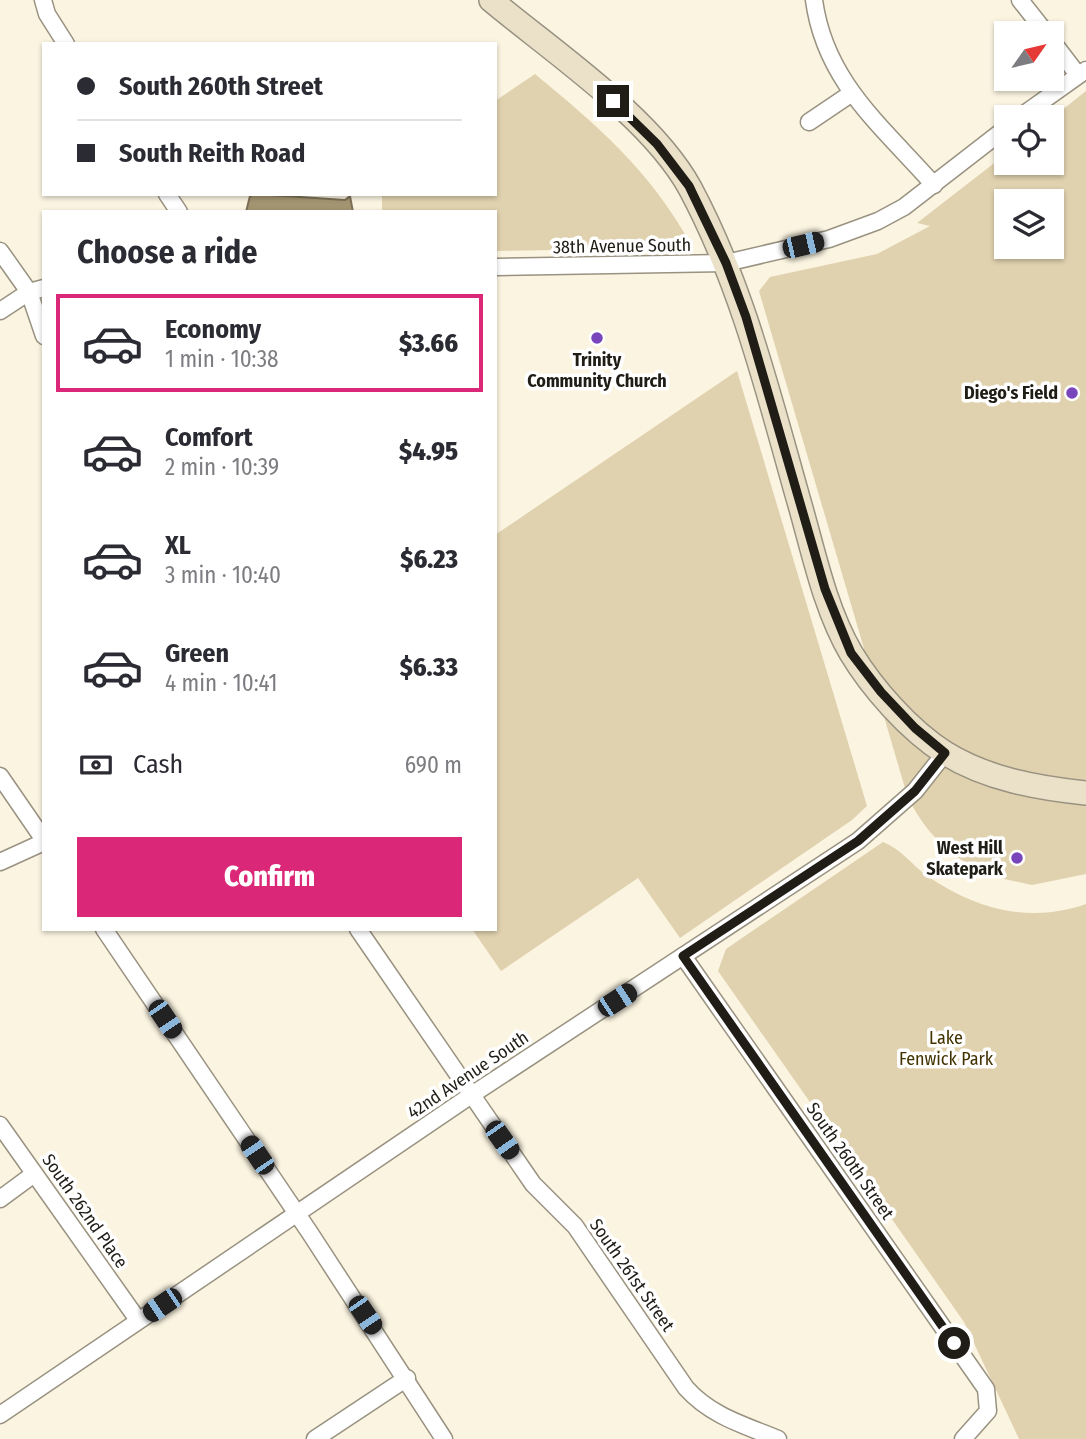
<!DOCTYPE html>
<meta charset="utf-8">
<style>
:root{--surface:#fff;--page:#f2f2f3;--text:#2b2b33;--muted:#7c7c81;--line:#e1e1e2;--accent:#db2777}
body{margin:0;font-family:"Fira Sans Condensed",sans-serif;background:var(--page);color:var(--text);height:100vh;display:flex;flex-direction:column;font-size:26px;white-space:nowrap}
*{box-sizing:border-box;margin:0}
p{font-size:23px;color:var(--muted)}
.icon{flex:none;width:38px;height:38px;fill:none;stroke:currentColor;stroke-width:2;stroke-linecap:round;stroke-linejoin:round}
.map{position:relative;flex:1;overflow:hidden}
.side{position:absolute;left:42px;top:210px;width:455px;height:721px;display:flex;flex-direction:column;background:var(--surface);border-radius:0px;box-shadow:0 2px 5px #0004}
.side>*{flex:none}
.guide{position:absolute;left:42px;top:42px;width:455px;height:154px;border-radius:0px;box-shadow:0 2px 5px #0004;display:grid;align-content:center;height:154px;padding:0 35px;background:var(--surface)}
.needle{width:46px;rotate:56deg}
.controls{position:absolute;left:994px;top:21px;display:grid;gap:14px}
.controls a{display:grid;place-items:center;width:70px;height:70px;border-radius:0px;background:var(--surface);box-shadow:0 2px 5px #0004;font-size:35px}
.end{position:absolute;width:32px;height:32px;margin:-16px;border:9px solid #201d17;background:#fff;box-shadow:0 0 0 4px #fff}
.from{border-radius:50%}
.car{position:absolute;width:21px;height:42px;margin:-21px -10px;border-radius:9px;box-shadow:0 0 5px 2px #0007;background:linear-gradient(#222 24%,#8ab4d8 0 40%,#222 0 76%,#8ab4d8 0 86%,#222 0)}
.guide b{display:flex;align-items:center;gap:24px;height:66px;font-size:26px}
.guide b+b{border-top:2px solid var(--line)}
.guide i{width:18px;height:18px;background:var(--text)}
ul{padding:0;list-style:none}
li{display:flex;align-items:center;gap:21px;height:98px;margin:0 14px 10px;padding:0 21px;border:4px solid transparent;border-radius:0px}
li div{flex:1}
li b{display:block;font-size:26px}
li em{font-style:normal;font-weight:800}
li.current{border-color:var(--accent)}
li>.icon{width:63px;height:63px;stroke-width:1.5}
h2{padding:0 35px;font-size:32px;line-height:84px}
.pay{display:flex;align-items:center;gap:18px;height:77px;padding:0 35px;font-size:26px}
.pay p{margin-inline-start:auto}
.primary-button{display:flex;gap:14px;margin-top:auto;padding:14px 35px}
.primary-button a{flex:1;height:80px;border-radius:0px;background:var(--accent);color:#fff;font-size:28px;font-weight:800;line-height:80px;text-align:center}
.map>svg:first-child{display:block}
.green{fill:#e0d2af;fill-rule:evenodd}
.water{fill:#a39571;stroke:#7c7156;stroke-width:2}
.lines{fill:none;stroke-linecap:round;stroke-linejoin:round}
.minor-casing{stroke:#999281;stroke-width:19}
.secondary-casing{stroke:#999281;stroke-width:26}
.minor{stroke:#fff;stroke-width:16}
.secondary{stroke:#eae1c8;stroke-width:23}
.route{stroke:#201d17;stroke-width:9}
.poi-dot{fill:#7845bc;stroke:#fff;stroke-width:2.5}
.labels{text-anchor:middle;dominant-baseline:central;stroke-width:7;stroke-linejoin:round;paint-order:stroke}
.street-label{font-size:18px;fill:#201d17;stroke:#fff}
.poi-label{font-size:18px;font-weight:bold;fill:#201d17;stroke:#fff;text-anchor:end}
.park-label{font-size:18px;fill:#413200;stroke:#fff}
</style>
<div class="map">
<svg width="1086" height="1439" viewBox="0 0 1086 1439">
<rect width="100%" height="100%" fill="#fbf4e1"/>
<g class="green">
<path d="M535,74C598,126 648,169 689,241L686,248L495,251V212H382V194H495V101Z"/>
<path d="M1086,91V874L1032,885L976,873L977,869C945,852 922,828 907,795L759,291L770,277L877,254L930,226L917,223L1006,154V163H1052V118ZM1006,201H1052V247H1006Z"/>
<polygon points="737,371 867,806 852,820 680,938 638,878 501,971 472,929 495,929 495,535"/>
<path d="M883,842C901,849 911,864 926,875C974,909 1029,924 1086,904V1439H1019L964,1322L718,971L726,949Z"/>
</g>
<polygon class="water" points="255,194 345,200 350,196 353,212 246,212 250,196"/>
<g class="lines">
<g class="minor-casing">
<g id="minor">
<polyline points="43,0 47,14 66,44"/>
<path d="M814,0C825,82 882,126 934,185"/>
<polyline points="1020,0 1046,33"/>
<polyline points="1052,41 1078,75"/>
<polyline points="1020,117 1086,70"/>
<polyline points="809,122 852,93"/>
<polyline points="167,194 179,212"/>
<polyline points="0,251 29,292 44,336"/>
<polyline points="495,267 726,263 829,239 878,221 904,207 1006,128"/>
<polyline points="0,311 29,292 44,288"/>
<polyline points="0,776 44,840"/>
<polyline points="0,862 44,842"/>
<polyline points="104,929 310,1233 444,1439"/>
<path d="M358,929L533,1184L575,1226L686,1388C711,1416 744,1425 778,1439"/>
<polyline points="683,956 986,1389 988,1411 963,1439"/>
<polyline points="0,1125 138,1320"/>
<polyline points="0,1199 34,1174"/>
<polyline points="0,1415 470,1096 858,841 915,791 945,753"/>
<polyline points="315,1439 407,1378"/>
</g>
</g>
<g class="secondary-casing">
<path id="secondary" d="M491,0C553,52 651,117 690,188C742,285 768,392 798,498C813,549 824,607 851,653C872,688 909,730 945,753C987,779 1037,788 1086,793"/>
</g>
<use href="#minor" class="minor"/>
<use href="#secondary" class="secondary"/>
</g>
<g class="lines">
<polyline class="route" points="613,101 657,144 689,186 726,263 746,317 825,589 851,653 881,692 915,728 945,753 915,791 858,841 683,956 954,1343"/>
</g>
<g class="poi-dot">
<circle cx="597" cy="338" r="7"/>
<circle cx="1072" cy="393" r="7"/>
<circle cx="1017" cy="858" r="7"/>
</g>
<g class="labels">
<g class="street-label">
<text transform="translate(622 246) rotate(-1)">38th Avenue South</text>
<text transform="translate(468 1075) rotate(-34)">42nd Avenue South</text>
<text transform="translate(850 1161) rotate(55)">South 260th Street</text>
<text transform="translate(85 1211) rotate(55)">South 262nd Place</text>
<text transform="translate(632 1275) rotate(55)">South 261st Street</text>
</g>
<g class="poi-label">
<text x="597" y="360" text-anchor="middle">Trinity<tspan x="597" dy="21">Community Church</tspan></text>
<text x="1058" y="393">Diego's Field</text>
<text x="1003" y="848">West Hill<tspan x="1003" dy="21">Skatepark</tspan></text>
</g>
<g class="park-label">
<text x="946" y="1038">Lake<tspan x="946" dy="21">Fenwick Park</tspan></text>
</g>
</g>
</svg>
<div class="controls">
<a><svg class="needle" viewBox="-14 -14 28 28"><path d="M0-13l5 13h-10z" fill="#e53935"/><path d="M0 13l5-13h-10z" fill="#7c7c81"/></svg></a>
<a><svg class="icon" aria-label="locate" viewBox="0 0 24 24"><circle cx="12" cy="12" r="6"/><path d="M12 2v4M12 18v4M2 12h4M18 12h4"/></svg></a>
<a><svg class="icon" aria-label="layers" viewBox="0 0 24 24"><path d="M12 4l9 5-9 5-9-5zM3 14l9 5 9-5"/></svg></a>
</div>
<i class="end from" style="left:954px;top:1343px"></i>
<i class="end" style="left:613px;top:101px"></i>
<i class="car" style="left:803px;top:245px;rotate:77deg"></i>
<i class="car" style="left:617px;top:1000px;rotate:57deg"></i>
<i class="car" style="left:165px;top:1019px;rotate:146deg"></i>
<i class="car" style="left:502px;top:1140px;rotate:145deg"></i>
<i class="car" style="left:257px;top:1155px;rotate:326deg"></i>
<i class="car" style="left:162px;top:1305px;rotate:236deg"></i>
<i class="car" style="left:365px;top:1315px;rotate:146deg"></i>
<div class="guide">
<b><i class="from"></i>South 260th Street</b>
<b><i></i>South Reith Road</b>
</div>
<section class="side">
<h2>Choose a ride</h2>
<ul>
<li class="current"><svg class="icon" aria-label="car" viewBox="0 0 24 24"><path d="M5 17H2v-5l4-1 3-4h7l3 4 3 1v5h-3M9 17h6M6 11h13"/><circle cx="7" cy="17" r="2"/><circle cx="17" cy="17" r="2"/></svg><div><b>Economy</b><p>1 min · 10:38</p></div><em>$3.66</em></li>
<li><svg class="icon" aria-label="car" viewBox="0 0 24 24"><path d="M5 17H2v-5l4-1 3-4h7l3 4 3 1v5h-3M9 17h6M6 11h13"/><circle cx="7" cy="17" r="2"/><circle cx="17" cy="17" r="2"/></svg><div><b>Comfort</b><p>2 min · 10:39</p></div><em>$4.95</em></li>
<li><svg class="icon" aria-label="car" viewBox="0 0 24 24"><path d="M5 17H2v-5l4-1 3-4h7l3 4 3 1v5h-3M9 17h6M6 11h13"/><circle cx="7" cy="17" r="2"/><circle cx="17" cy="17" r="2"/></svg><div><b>XL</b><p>3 min · 10:40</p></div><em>$6.23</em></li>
<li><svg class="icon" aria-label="car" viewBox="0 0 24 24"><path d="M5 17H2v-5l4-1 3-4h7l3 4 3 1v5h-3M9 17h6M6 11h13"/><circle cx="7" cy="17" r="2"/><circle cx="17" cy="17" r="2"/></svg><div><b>Green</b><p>4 min · 10:41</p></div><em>$6.33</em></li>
</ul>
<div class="pay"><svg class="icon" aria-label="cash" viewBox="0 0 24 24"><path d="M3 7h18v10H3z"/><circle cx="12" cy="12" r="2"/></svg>Cash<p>690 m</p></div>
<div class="primary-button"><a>Confirm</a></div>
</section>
</div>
